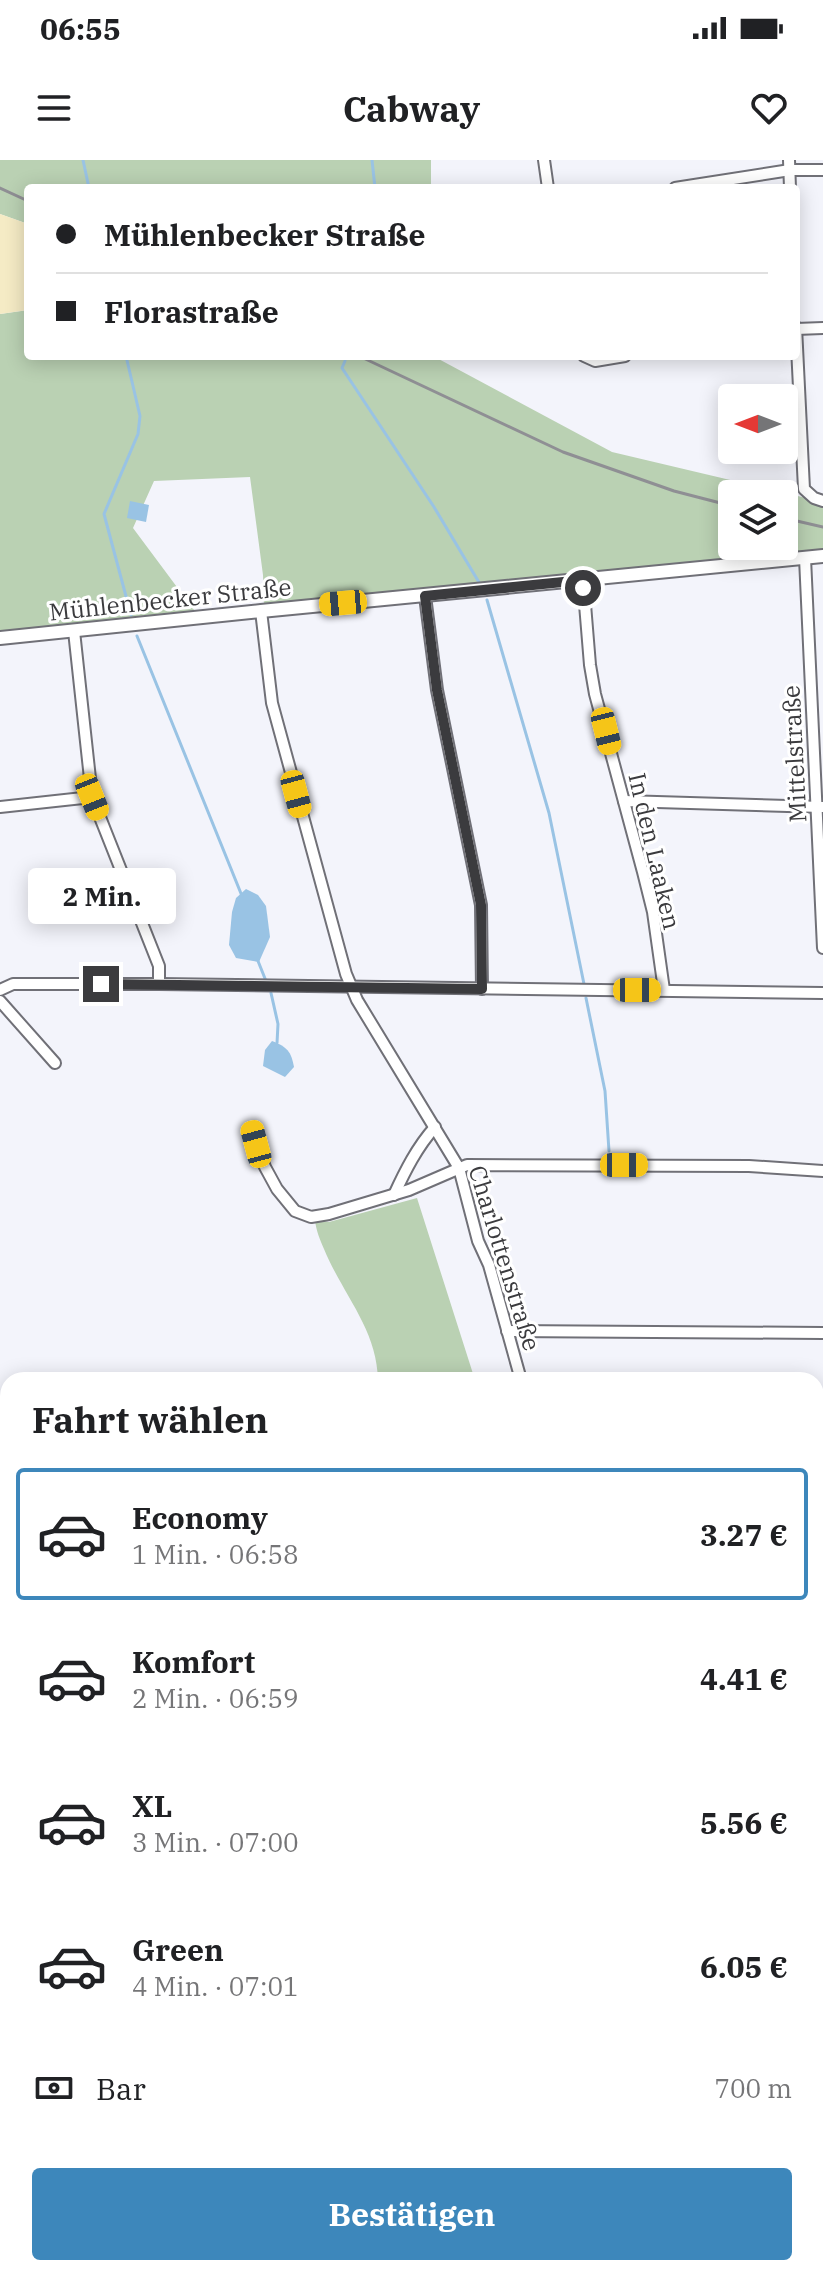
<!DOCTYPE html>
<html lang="de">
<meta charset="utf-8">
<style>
:root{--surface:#fff;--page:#f6f6f6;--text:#202124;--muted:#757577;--line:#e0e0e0;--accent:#3d87bb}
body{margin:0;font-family:"IBM Plex Serif",serif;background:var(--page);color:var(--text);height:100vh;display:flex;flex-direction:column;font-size:30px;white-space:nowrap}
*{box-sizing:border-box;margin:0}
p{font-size:26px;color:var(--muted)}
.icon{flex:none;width:44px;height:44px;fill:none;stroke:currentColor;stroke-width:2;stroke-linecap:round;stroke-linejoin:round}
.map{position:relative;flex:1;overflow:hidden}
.drawer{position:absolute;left:0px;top:1212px;width:824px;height:904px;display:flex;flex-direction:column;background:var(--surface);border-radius:24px 24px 0 0;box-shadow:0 4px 20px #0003}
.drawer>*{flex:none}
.hud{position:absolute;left:24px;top:24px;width:776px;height:176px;border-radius:8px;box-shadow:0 4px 20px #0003;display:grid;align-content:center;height:176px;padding:0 32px;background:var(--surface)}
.needle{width:52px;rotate:270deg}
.fabs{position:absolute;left:718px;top:224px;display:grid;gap:16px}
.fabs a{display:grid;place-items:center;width:80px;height:80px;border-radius:8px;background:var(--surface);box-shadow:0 4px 20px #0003;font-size:40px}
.end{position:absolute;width:36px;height:36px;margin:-18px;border:10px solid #3b3b3e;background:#fff;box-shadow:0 0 0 4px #fff}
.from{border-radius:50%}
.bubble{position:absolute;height:56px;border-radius:8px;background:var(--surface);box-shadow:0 4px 20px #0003;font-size:26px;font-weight:700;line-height:56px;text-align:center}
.car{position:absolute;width:24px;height:48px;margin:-24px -12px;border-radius:10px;box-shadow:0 0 6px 2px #0007;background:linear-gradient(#f5c518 24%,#345 0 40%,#f5c518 0 76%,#345 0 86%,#f5c518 0)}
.hud b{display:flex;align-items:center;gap:28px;height:76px;font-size:30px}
.hud b+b{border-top:2px solid var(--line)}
.hud i{width:20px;height:20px;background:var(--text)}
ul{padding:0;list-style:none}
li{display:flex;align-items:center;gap:24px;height:132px;margin:0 16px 12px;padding:0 16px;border:4px solid transparent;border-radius:8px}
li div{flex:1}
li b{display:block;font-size:30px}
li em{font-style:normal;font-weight:700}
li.active{border-color:var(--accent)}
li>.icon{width:72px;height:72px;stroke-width:1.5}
h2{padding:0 32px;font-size:36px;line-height:96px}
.pay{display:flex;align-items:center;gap:20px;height:88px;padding:0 32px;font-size:30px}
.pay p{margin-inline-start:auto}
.primary-button{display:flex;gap:16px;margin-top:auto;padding:16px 32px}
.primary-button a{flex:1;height:92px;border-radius:8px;background:var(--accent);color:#fff;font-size:32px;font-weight:700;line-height:92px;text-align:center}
.status{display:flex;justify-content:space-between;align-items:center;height:56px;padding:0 40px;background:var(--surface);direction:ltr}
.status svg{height:22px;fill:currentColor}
header{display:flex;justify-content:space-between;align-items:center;height:104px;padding:0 32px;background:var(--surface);font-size:36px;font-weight:700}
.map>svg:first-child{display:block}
.green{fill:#bad1b3;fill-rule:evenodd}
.sand{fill:#f5ebc5}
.water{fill:#99c3e4}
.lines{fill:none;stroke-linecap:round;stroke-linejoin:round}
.stream{stroke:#99c3e4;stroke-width:3}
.minor-casing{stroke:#707077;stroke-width:14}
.major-casing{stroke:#707077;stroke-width:16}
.minor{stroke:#fff;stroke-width:10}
.major{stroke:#fff;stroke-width:12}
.rail{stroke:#8f8f94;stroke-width:3}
.route{stroke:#3b3b3e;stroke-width:10}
.labels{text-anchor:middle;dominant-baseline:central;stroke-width:6;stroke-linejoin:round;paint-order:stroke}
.street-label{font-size:24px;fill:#3b3b3e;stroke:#fff}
</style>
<div class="status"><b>06:55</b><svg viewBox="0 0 49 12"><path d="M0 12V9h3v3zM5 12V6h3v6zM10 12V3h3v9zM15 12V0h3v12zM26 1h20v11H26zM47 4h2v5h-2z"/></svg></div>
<header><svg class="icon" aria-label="menu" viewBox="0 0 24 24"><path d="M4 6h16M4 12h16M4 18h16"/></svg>Cabway<svg class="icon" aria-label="heart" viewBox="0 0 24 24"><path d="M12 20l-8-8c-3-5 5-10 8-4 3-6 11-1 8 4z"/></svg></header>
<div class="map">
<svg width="823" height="2116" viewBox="0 0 823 2116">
<rect width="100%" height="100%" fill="#f3f4fb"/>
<g class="green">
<polygon points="0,0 431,0 431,28 28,28 28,64 0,54"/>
<path d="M28,150V196H433L612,292L823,342V390L792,393L773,402L264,447L263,415L250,317L154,321L133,368L200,458L0,478V154ZM732,334H784V386H732Z"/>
<path d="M417,1038L475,1220H378C377,1169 343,1135 324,1089C320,1080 316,1070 315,1060L329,1062Z"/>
<polygon points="816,1244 823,1244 823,1449 816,1456"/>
<polygon points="823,1461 823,1694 816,1662 816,1469"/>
<polygon points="823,2045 823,2116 780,2116 783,2108 816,2108 816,2049"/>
<polygon points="637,2108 675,2108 681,2116 643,2116"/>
</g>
<polygon class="sand" points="0,54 28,64 28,150 0,154"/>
<g class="water">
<polygon points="130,341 149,345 146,362 127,358"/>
<polygon points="246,729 258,735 266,746 270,777 259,802 236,798 229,785 232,752 236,738"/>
<path d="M272,881C287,887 291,891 294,907L285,917L263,906L265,890Z"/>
</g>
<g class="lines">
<g class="stream">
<polyline points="83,0 89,28"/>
<polyline points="372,0 375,28"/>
<polyline points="126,196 140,256 138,274 104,354 131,455"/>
<polyline points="345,201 342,208 434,347 480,424"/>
<polyline points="487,440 549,653 584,824"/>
<polyline points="137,476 242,736"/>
<polyline points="258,801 266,821"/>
<polyline points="271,833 278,864 277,883"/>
<polyline points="586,838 605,931 609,991"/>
<polyline points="816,1634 823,1654"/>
<polyline points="656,2108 662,2116"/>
</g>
<g class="minor-casing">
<g id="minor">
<polyline points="544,0 548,28"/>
<polyline points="789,0 790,28"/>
<polyline points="675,28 790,10 823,10"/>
<polyline points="796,167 804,329 814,338 823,341"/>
<polyline points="796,169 823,168"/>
<polyline points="584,196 595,201 625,196"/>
<polyline points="805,398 823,788"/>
<polyline points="583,420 590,505 595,534 643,712 653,752 664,830"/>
<polyline points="425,436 437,530 481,745 482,829"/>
<polyline points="261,451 272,543 346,814 357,840 459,1008 478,1081 489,1105 521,1220"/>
<polyline points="74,471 92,637 159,806 159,824"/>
<polyline points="624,641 822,647"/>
<polyline points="0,647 92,637"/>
<polyline points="0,830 13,824 159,824 823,833"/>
<polyline points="0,841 55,903"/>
<polyline points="251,968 265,1007 277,1029 295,1051 311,1057 329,1054 409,1030 467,1005 749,1006 823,1011"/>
<path d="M394,1035C405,1011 417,987 435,967"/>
<polyline points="507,1171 823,1173"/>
</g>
</g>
<g class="major-casing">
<g id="major">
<polyline points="0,478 261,451 823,396"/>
<polyline points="816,1466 823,1459"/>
<polyline points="199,2116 204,2108"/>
</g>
</g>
<use href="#minor" class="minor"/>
<use href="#major" class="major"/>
<g class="rail">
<polyline points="0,28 28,41"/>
<polyline points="359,196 563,292 674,331 732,346"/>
<polyline points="784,358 823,367"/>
</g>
</g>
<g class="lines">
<polyline class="route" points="101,824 482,829 481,745 437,530 425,436 583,420 583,428"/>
</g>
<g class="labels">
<g class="street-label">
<text transform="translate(170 439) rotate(-6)">Mühlenbecker Straße</text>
<text transform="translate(794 594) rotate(-93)">Mittelstraße</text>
<text transform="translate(655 691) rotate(77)">In den Laaken</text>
<text transform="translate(505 1098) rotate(73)">Charlottenstraße</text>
</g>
</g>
</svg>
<div class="fabs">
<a><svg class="needle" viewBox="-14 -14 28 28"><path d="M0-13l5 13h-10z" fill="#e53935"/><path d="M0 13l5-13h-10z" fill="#757577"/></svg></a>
<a><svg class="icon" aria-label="layers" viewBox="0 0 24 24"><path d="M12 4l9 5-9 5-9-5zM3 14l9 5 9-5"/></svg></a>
</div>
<i class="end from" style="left:583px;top:428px"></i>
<i class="end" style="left:101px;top:824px"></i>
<div class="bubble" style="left:28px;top:708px;width:148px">2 Min.</div>
<i class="car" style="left:343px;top:443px;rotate:265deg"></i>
<i class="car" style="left:606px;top:571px;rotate:166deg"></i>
<i class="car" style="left:296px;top:634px;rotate:165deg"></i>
<i class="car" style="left:92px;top:637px;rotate:158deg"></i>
<i class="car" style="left:637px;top:830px;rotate:90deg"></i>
<i class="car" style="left:256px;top:984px;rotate:345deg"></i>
<i class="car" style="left:624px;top:1005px;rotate:90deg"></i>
<div class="hud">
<b><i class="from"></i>Mühlenbecker Straße</b>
<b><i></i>Florastraße</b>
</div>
<section class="drawer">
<h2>Fahrt wählen</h2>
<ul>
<li class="active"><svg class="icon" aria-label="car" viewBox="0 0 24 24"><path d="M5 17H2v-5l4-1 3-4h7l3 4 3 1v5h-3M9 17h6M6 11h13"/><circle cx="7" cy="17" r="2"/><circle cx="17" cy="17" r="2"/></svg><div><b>Economy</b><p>1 Min. · 06:58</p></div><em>3.27 €</em></li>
<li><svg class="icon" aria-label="car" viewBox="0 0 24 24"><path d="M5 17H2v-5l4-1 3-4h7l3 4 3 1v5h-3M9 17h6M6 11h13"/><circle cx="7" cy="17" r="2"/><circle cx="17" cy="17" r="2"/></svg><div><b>Komfort</b><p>2 Min. · 06:59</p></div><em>4.41 €</em></li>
<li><svg class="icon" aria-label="car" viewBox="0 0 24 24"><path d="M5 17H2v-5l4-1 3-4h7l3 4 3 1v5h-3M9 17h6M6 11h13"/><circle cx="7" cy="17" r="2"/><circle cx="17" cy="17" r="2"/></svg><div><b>XL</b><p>3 Min. · 07:00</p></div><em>5.56 €</em></li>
<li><svg class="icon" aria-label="car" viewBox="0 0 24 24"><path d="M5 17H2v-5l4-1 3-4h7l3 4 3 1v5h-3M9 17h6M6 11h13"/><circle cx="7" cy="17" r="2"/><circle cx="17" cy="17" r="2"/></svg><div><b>Green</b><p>4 Min. · 07:01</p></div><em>6.05 €</em></li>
</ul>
<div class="pay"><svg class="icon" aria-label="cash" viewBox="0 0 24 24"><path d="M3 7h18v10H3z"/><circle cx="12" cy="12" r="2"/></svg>Bar<p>700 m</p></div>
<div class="primary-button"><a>Bestätigen</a></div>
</section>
</div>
